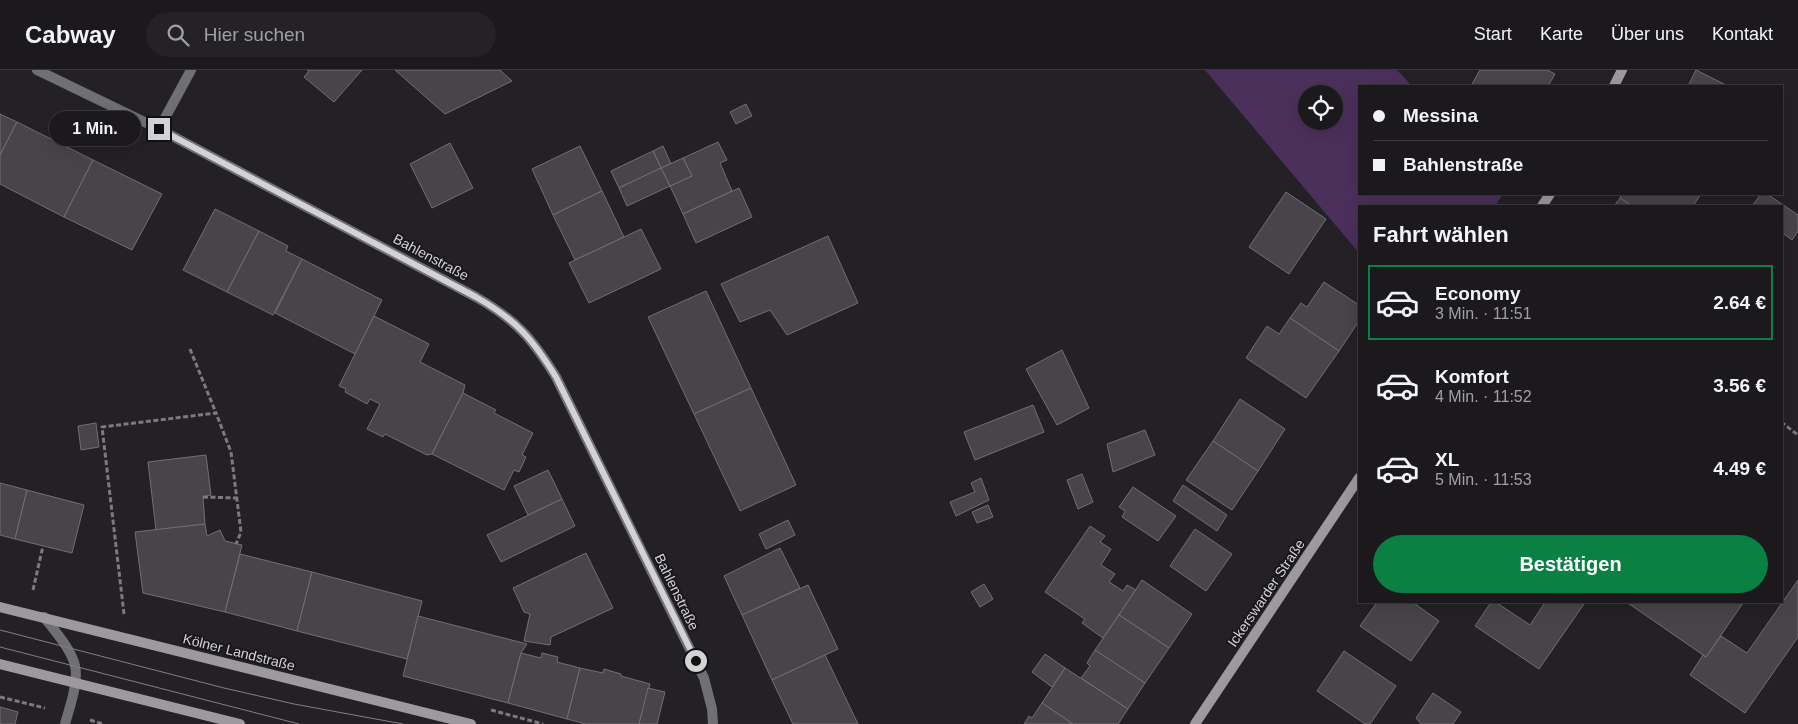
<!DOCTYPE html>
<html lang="de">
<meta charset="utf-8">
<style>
:root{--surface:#1b191c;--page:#242225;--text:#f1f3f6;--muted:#a0a0a3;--line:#39383b;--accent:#0b8043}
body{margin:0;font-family:Arial,sans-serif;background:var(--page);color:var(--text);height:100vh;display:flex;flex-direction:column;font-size:19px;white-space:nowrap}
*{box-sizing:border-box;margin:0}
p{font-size:16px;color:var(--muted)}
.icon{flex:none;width:28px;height:28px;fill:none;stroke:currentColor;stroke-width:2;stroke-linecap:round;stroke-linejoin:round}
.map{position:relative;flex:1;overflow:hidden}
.details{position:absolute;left:1358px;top:135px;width:425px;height:398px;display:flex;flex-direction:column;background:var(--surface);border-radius:0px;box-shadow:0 5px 20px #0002,0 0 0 1px var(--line)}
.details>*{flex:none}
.top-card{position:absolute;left:1358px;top:15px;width:425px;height:110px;border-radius:0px;box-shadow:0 5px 20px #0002,0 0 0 1px var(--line);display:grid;align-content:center;height:110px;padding:0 15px;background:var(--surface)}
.buttons{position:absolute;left:1298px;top:15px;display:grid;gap:10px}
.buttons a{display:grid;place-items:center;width:45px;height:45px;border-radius:50%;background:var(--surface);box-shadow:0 5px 20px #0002,0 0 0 1px var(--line);font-size:25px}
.end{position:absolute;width:22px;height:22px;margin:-11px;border:6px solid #d3d2d5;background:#111;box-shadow:0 0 0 2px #111}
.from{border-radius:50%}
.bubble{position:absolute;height:35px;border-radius:18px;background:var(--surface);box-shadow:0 5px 20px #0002,0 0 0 1px var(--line);font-size:16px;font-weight:600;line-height:35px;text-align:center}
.top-card b{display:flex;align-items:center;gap:18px;height:48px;font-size:19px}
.top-card b+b{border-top:1px solid var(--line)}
.top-card i{width:12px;height:12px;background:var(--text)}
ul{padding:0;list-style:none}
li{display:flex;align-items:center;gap:15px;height:75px;margin:0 10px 8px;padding:0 5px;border:2px solid transparent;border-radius:0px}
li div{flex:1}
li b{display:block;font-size:19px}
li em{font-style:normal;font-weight:600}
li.current{border-color:var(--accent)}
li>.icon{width:45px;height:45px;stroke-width:1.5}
h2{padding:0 15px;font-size:22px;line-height:60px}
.cta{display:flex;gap:10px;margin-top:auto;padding:10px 15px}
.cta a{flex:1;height:58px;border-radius:30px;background:var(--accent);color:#fff;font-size:20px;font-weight:600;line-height:58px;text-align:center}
header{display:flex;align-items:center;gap:30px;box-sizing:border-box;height:70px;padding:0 25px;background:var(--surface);border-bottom:1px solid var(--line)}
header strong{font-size:24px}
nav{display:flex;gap:28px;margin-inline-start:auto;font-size:18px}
.search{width:350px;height:45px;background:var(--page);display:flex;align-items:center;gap:12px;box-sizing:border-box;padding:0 18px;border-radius:28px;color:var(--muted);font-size:19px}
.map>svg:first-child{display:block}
.green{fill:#4b305b;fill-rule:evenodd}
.building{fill:#48444a;stroke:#716e74}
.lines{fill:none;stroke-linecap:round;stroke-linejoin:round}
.path{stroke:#7c7a7e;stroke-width:3;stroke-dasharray:5 2.5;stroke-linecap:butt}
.minor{stroke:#706f71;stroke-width:10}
.secondary{stroke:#9d9a9f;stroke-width:10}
.tram{stroke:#828084;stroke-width:1}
.route{stroke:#d3d2d5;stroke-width:6}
.labels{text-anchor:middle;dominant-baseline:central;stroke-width:4;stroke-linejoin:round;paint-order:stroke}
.street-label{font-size:14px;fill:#d3d2d5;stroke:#1a181c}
</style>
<header>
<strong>Cabway</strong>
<div class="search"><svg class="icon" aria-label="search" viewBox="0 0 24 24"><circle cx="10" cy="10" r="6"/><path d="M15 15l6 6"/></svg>Hier suchen</div>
<nav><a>Start</a><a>Karte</a><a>Über uns</a><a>Kontakt</a></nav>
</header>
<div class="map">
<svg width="1798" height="654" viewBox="0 0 1798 654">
<rect width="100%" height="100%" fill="#242126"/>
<path class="green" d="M1205,0H1397L1412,16H1359V124H1503L1495,136H1359V183ZM1306,24H1334V51H1306Z"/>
<g class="building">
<polygon points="307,0 362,0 334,32 304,7 309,1"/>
<polygon points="395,0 500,0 512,11 445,44"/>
<polygon points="1480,0 1547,0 1555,4 1548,16 1471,16"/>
<polygon points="1696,0 1728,16 1688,16"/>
<polygon points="746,34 752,46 736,54 730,42"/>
<polygon points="0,44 17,52 0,85"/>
<polygon points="17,52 93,90 64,147 0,114 0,85"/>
<polygon points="718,72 727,90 720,93 732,121 683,144 670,116 692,106 683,88"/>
<polygon points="450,73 473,118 432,138 410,94"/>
<polygon points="580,76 602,121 553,145 532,99"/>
<polygon points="663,76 671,94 661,98 653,81"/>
<polygon points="653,81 661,98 619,118 611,101"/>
<polygon points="683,88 692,106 670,116 661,98"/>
<polygon points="93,90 162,124 132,180 64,147"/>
<polygon points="661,98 670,116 627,136 619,118"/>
<polygon points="739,118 752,147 696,173 683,144"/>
<polygon points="602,121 624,167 575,190 553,145"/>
<polygon points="1286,122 1326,149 1289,204 1249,177"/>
<polygon points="1622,124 1701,124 1693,136 1632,136 1620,128"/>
<polygon points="1761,124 1767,124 1798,145 1798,161 1792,170 1781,162 1781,136 1752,136"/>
<polygon points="1620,128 1632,136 1614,136"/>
<polygon points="215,139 259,161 227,222 183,200"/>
<polygon points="641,159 661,199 589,233 569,193"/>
<polygon points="259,161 288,176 286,181 302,189 273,245 227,222"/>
<polygon points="828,166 858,233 787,265 770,240 740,252 721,214"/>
<polygon points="302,189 382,230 355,284 275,243"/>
<polygon points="1324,212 1359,235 1359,251 1339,281 1290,248 1301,233 1307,237"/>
<polygon points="706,221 751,318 694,344 648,247"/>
<polygon points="374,246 429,274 420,292 465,315 463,323 432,384 427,385 385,364 383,367 367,359 380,334 370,329 367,334 345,322 346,319 339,316"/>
<polygon points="1290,248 1339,281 1306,328 1246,288 1267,256 1279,264"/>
<polygon points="1062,280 1089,338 1057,355 1026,299"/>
<polygon points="751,318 796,415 740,441 694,344"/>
<polygon points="463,323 496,340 494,343 533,363 522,385 526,387 519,402 514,400 504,420 432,384"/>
<polygon points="1240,329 1285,359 1258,401 1213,371"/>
<polygon points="1033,335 1044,362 975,390 964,362"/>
<polygon points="96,353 99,377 81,380 78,356"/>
<polygon points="1145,360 1155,385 1113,402 1107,374"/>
<polygon points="1213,371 1258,401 1232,440 1186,410"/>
<polygon points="206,385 211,425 203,427 205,454 156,460 148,392"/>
<polygon points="548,400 562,429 528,445 514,416"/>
<polygon points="1082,404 1093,432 1078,439 1067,410"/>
<polygon points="981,408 989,430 956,446 950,432 975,422 971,413"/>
<polygon points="0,413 27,420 15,469 0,465"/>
<polygon points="1183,415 1227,445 1217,461 1173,431"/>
<polygon points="1133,417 1176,446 1158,471 1122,447 1125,441 1119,437"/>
<polygon points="27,420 84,435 72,483 15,469"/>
<polygon points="562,429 575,456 501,492 487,465"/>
<polygon points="988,435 993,447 977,453 972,442"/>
<polygon points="788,450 795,465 766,479 759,464"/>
<polygon points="205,454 207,466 220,460 225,471 242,475 225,542 143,523 135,462"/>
<polygon points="1090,456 1105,466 1100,472 1111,479 1101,495 1115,504 1109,512 1123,521 1127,515 1136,520 1103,568 1082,553 1085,549 1045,522"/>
<polygon points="1195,459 1232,484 1206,521 1170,496"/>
<polygon points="780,478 800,518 742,545 724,506"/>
<polygon points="586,483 613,538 551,567 550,575 524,571 530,544 524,542 513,518"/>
<polygon points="240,484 312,502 297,561 225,542"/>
<polygon points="312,502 422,531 407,589 297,561"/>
<polygon points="1142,510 1192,544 1169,578 1119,545"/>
<polygon points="1798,510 1798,567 1745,643 1690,605 1703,585 1706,587 1721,566 1747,583"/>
<polygon points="984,514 993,529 980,537 971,522"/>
<polygon points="808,515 838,579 772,610 742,545"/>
<polygon points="1378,531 1411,531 1439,551 1411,591 1360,556"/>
<polygon points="1492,531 1494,531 1530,555 1546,531 1580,531 1584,534 1539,599 1475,556"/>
<polygon points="1625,531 1741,531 1743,533 1706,587"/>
<polygon points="1119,545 1169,578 1145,613 1095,580"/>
<polygon points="418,546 527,574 521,583 508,633 403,606"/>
<polygon points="1095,580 1145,613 1128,639 1081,608 1090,596 1087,593"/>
<polygon points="1344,581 1396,616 1370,654 1365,654 1317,621"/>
<polygon points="521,583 541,588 542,583 558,587 557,592 580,598 567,649 508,633"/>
<polygon points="1045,584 1065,598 1052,617 1032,602"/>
<polygon points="825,585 858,654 793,654 772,610"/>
<polygon points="580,598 603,603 604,599 621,604 621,606 650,614 639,654 586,654 567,649"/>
<polygon points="1065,598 1128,639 1118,654 1073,654 1042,633"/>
<polygon points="648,618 665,622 657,654 639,654"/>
<polygon points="1433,623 1461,642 1453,654 1421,654 1416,648"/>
<polygon points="1042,633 1073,654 1024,654 1029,646 1032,648"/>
<polygon points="0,637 18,642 15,654 0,654"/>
</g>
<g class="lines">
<g class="path">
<polyline points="190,279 216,343"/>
<polyline points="1781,352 1798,365"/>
<polyline points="203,427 237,428"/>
<polyline points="33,520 43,476"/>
<polyline points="124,544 102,357 216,343 231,382 241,462 236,474"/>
<polyline points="0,627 45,638"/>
<polyline points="491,640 543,654"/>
<polyline points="90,650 103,654"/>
</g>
<g class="minor">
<path d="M37,0L159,59L476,227C516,250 532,268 556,307L704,608L712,639L713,654"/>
<polyline points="159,59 191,0"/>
<path d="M44,547C54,560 72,580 75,596C79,612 69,639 65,654"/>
</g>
<g class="secondary">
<polyline points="1614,16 1622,0"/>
<polyline points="1542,136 1550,124"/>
<polyline points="0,537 471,654"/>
<polyline points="0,594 240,654"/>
<polyline points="1195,654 1359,408"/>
</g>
<g class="tram">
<polyline points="0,560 224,618 294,634 403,654"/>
<polyline points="0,577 299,654"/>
</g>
</g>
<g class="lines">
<path class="route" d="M159,59L476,227C516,250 532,268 556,307L696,591"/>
</g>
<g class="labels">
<g class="street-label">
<text transform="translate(431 187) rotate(28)">Bahlenstraße</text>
<text transform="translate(677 522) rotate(64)">Bahlenstraße</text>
<text transform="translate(1266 523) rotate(-56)">Ickerswarder Straße</text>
<text transform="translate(239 582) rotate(14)">Kölner Landstraße</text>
</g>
</g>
</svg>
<div class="buttons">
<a><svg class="icon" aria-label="locate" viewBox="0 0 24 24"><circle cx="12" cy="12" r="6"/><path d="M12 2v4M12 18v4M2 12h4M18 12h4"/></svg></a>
</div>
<i class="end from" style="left:696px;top:591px"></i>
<i class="end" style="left:159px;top:59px"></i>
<div class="bubble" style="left:49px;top:41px;width:92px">1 Min.</div>
<div class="top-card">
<b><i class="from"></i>Messina</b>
<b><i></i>Bahlenstraße</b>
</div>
<section class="details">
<h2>Fahrt wählen</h2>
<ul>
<li class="current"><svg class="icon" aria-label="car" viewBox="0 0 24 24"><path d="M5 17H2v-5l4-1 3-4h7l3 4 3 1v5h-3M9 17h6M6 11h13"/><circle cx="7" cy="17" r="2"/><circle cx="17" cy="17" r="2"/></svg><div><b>Economy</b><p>3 Min. · 11:51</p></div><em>2.64 €</em></li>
<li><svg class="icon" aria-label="car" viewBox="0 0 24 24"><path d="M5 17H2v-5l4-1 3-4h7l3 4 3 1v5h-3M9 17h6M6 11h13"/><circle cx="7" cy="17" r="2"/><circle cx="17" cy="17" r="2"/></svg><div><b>Komfort</b><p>4 Min. · 11:52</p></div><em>3.56 €</em></li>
<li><svg class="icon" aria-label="car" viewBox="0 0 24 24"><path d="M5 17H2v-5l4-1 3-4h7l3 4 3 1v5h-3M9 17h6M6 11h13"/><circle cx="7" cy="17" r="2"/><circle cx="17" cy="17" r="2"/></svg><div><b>XL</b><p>5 Min. · 11:53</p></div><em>4.49 €</em></li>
</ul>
<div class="cta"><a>Bestätigen</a></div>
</section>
</div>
